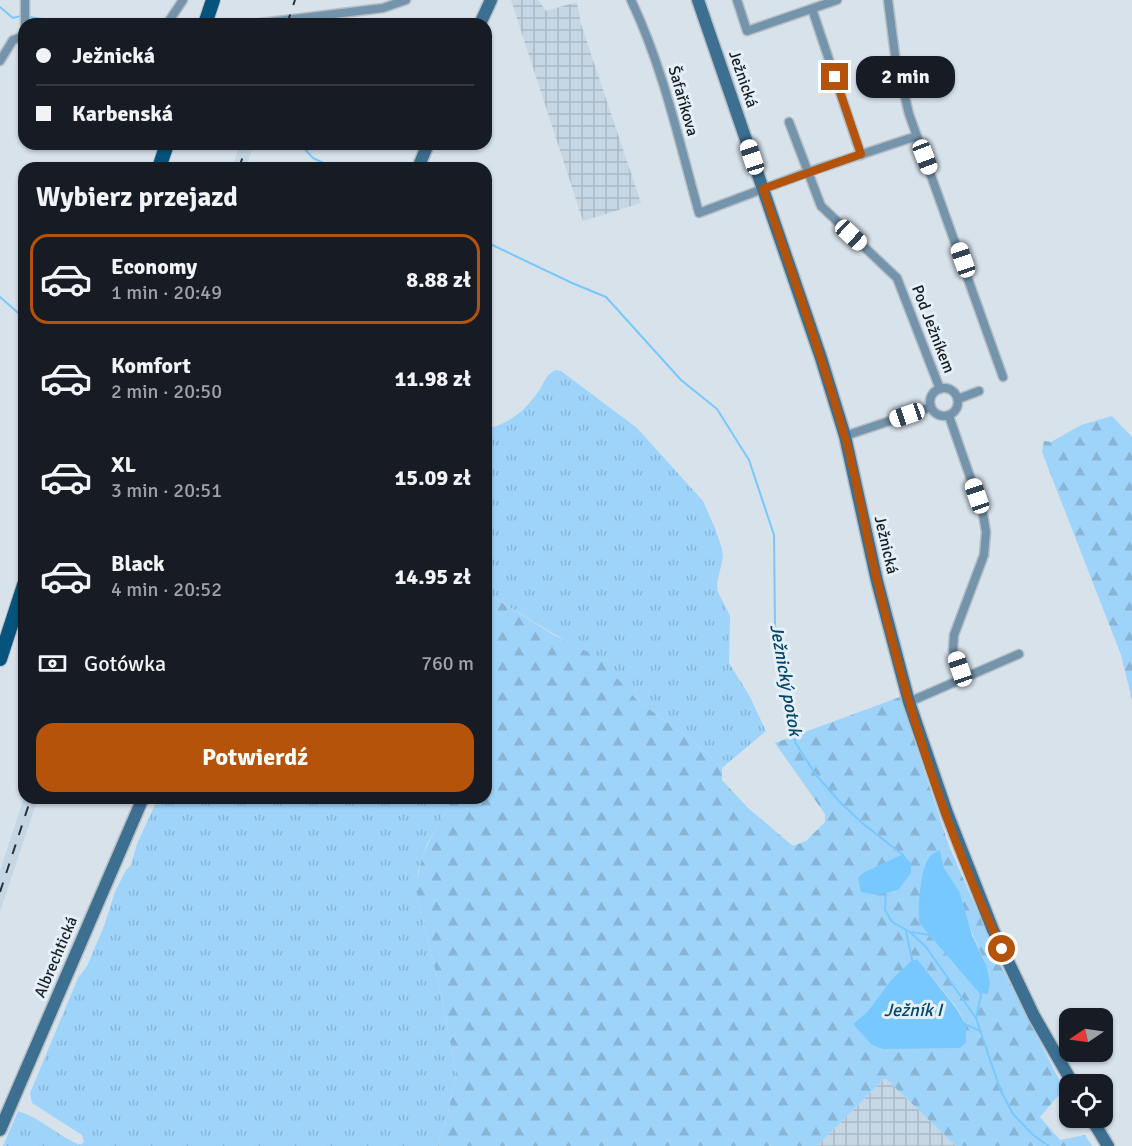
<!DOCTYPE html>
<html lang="pl">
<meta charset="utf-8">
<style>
:root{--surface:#171b24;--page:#20242c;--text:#f1f3f6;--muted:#9ea1a6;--line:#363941;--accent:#b45309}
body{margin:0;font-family:Signika,sans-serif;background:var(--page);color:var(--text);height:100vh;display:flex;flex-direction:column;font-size:22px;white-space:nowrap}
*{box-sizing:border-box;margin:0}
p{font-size:20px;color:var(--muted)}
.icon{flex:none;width:33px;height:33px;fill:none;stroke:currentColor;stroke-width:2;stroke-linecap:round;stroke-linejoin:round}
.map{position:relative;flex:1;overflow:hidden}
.drawer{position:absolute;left:18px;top:162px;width:474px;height:642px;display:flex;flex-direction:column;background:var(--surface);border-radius:18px;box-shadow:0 2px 4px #0004}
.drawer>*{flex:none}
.top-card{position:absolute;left:18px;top:18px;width:474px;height:132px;border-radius:18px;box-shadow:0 2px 4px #0004;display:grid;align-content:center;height:132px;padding:0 18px;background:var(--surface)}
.needle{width:39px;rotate:257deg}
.controls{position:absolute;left:1059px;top:1008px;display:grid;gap:12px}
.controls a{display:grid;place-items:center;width:54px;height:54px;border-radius:12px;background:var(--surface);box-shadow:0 2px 4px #0004;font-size:30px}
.end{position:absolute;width:27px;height:27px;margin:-14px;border:8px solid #b45309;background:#fff;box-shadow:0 0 0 3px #fff}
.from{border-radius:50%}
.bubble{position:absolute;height:42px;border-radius:18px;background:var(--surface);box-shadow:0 2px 4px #0004;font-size:20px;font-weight:800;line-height:42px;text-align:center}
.car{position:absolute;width:18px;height:36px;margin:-18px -9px;border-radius:8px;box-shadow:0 0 4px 2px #0007;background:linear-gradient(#fff 24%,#345 0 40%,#fff 0 76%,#345 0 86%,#fff 0)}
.top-card b{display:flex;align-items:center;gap:21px;height:57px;font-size:22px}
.top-card b+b{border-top:2px solid var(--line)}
.top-card i{width:15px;height:15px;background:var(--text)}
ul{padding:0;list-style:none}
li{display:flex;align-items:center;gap:18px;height:90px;margin:0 12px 9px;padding:0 6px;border:3px solid transparent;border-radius:18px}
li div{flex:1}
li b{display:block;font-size:22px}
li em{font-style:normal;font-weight:800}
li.active{border-color:var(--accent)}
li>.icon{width:54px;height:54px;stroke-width:1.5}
h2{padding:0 18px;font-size:27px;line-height:72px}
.pay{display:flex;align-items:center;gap:15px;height:66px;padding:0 18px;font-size:22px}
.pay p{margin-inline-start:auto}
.action{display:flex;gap:12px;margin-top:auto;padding:12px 18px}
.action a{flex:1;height:69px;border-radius:18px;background:var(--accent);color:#fff;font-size:24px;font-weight:800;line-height:69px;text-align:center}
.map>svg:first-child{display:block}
.built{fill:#c5d7e5}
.industrial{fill:url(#industrial-grid)}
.grass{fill:url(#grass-tufts)}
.forest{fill:url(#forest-firs);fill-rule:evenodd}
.water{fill:#77c8ff}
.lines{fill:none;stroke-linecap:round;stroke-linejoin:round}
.stream{stroke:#77c8ff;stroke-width:2}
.street-casing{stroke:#b5bec6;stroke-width:11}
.secondary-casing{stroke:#b5bec6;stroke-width:15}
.primary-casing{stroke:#b5bec6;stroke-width:16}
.street{stroke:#7494ac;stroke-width:8}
.secondary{stroke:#3d6f91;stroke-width:12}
.primary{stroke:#06547d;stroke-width:14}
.rail{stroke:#2b3033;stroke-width:2;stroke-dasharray:10 10;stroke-linecap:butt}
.route{stroke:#b45309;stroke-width:8}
.labels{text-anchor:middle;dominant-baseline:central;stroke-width:6;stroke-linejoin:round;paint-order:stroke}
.street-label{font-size:16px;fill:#181c1f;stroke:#e4eff8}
.water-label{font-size:18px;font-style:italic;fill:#014569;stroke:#e4eff8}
</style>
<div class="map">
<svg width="1132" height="1146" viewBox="0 0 1132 1146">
<defs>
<pattern id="industrial-grid" width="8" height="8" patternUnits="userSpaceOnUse" patternTransform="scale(1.5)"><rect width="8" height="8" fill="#c5d7e5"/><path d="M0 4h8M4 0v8" fill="none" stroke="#a8b8c4"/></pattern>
<pattern id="grass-tufts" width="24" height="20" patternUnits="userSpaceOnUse" patternTransform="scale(1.5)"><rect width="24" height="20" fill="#9fd4fa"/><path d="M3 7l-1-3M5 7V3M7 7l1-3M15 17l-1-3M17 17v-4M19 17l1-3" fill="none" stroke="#88b5d6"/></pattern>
<pattern id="forest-firs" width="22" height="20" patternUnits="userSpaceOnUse" patternTransform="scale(1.5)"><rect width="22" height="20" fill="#9fd4fa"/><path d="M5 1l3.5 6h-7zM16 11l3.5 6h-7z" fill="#88b5d6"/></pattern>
</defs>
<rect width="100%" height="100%" fill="#d7e2eb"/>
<g class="built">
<polygon points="240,144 254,144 246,168 232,168"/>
<polygon points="24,798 38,798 0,912 0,871"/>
</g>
<g class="industrial">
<polygon points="511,0 538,0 546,11 577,2 581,24 641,203 583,221"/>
<polygon points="885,1078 956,1146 817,1146"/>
</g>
<g class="grass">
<path d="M555,370L561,371L637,428L703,501L715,528L722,549L723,557L717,584L718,592L730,616L729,663L749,695L766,731L722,768L694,742L637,700L623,685L574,646L486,593V429C511,423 526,410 540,389C544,382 547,374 555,370Z"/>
<path d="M158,798H453L427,844L418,871L417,895L441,994L456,1073L448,1113L438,1146H3L18,1111C41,1118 58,1136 80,1145L84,1142L82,1135L32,1103L30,1093L78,978L87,966L104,926L115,892L126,870L131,865L137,844Z"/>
</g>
<g class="forest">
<polygon points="1112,416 1132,437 1132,700 1121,655 1042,452 1044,441 1051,442 1081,425"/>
<path d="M486,593L554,635L598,657L637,700L694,742L722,768V780L748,808L793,846L806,841L825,822V814L775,743L900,697L949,846L1005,974L1064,1089L1040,1117L1060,1140L1085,1135L1092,1146H956L885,1078L817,1146H438L448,1113L456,1073L441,994L417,895C415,858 436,829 453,798H486ZM940,850L944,868L986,965L979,993L919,923C918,899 922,879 930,856ZM912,960H918L957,1008L966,1025L918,1047L883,1049L853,1024L868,1011L891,980Z"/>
</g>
<g class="water">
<path d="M940,850L944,868L959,891L972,935L986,965L990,982L988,994L979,993L919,923C918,907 920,866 931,855C934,853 937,851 940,850Z"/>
<polygon points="903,854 911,863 911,873 898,890 877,895 861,892 858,878 863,873"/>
<polygon points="912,960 918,960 956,1008 966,1025 966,1042 960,1048 883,1049 872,1045 853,1024 868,1011 891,980"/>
</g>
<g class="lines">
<g class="stream">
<polyline points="0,7 13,18 21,16"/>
<polyline points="29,17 49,20 133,24"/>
<polyline points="300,144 313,158 334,168"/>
<polyline points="486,242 572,283 606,297 681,380 717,409 749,460 774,535 775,625 795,742 816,775 839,801 861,822 903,855"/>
<polyline points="0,297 24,318"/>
<polyline points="886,890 885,910 892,922 910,932 926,947 976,1018 1000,1089 1013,1114 1033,1135 1049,1146"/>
<polyline points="906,931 912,960"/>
<polyline points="912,932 930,935"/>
<polyline points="976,1018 981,995 979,991"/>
<polyline points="964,1024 981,1031"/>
</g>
<g class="street-casing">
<g id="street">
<polyline points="25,0 25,24"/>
<path d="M631,0C663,67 679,141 699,213L808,172L917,136"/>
<polyline points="737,0 747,31 837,0"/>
<polyline points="888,0 895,55 909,114 1003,377"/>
<polyline points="812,9 861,155"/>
<polyline points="167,24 183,0"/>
<polyline points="252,24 383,8 406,0"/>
<polyline points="0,61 13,40 24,36"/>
<polyline points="789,122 821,206 897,278 940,389"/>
<circle cx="944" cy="402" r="14"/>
<polyline points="958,399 979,391"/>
<polyline points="949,416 983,514 986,532 984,555 954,635 953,650 963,678"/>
<polyline points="845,436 931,407"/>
<polyline points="909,702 1019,654"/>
</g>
</g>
<g class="secondary-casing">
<g id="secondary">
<polyline points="698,0 821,358 845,436 877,581 909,702 947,813 993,930 1034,1016 1073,1084"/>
<polyline points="480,24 491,0"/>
<polyline points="418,168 428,144"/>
<polyline points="1091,1118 1108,1146"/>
<polyline points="0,1130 143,798"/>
</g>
</g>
<g class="primary-casing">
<g id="primary">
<polyline points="205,24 213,0"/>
<polyline points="159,168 167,144"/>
<polyline points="0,659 24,585"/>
</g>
</g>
<use href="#street" class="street"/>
<use href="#secondary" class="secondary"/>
<use href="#primary" class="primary"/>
<g class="rail">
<polyline points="287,24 295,0"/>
<polyline points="239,168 247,144"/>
<polyline points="0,892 31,798"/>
</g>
</g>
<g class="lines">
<path class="route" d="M835,77L861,154L763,189C791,271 821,352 844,434C858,482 865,532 877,580C906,703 947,835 1002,949"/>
</g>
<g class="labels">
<g class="street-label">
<text transform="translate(743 79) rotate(71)">Ježnická</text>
<text transform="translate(683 101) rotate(74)">Šafaříkova</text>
<text transform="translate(933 329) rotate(69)">Pod Ježníkem</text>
<text transform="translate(886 545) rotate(77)">Ježnická</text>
<text transform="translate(56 957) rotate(-67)">Albrechtická</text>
</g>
<g class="water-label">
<text transform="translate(786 680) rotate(80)">Ježnický potok</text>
<text x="913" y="1010">Ježník I</text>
</g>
</g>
</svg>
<div class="controls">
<a><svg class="needle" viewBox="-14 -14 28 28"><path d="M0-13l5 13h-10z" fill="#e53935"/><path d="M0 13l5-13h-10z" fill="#9ea1a6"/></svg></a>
<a><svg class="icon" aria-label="locate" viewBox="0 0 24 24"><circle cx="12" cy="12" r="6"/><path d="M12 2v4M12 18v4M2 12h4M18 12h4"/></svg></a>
</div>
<i class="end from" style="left:1002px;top:949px"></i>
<i class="end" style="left:835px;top:77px"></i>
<div class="bubble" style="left:856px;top:56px;width:99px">2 min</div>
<i class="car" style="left:752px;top:157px;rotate:342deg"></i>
<i class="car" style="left:925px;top:157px;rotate:159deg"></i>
<i class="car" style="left:851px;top:235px;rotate:133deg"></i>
<i class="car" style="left:963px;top:260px;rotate:341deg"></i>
<i class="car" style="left:907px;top:415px;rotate:251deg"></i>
<i class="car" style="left:977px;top:496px;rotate:341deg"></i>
<i class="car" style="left:960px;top:669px;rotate:341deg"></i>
<div class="top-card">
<b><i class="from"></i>Ježnická</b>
<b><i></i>Karbenská</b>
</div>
<section class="drawer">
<h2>Wybierz przejazd</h2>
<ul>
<li class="active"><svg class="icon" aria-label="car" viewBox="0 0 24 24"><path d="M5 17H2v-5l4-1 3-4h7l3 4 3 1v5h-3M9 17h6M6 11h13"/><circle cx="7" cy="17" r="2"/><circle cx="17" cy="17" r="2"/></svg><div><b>Economy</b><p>1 min · 20:49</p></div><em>8.88 zł</em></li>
<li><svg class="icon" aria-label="car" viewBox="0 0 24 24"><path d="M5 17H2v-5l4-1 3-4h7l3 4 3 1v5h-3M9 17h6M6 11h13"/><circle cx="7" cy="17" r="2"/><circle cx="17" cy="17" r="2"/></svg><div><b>Komfort</b><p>2 min · 20:50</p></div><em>11.98 zł</em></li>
<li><svg class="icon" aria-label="car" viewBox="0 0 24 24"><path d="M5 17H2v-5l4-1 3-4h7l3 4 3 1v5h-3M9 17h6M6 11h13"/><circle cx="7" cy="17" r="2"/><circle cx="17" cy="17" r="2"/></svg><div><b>XL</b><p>3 min · 20:51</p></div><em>15.09 zł</em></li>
<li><svg class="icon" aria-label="car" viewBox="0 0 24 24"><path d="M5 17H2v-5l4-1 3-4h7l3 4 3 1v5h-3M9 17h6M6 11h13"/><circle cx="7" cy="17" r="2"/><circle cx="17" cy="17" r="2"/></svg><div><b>Black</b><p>4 min · 20:52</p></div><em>14.95 zł</em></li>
</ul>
<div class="pay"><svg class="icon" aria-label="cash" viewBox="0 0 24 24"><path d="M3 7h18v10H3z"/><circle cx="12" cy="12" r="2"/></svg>Gotówka<p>760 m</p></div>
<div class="action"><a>Potwierdź</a></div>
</section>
</div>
